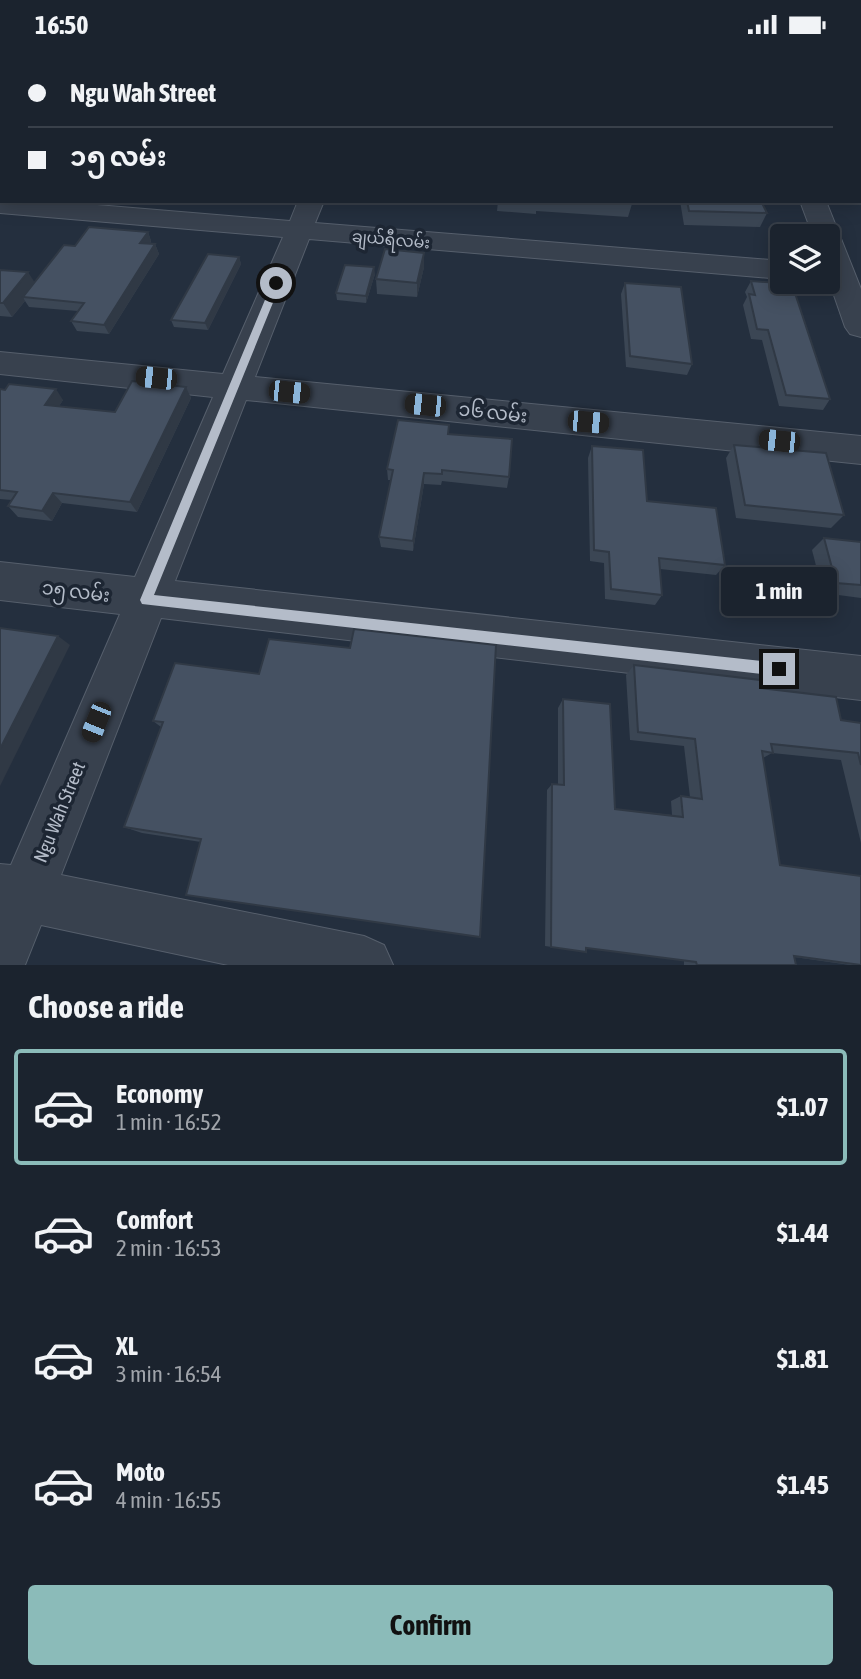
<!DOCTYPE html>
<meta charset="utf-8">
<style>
:root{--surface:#1b232e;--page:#242b36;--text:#f1f3f6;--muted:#a0a4aa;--line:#39404a;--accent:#8bbbb9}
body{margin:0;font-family:"Asap Condensed","Noto Sans Myanmar",sans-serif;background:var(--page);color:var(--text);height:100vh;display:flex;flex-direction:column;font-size:26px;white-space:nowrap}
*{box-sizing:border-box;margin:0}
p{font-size:23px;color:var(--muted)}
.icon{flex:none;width:38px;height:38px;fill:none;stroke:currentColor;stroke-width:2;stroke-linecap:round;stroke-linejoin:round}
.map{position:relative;height:916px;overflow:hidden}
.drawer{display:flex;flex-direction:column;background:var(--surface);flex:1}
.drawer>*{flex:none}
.top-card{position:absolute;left:0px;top:0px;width:861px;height:154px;box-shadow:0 4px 18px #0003,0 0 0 2px var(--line);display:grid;align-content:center;height:154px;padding:0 28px;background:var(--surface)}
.tools{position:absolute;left:770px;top:175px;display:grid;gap:14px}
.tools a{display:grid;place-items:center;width:70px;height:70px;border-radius:7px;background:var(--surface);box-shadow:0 4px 18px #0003,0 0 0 2px var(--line);font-size:35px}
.end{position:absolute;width:32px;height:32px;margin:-16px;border:9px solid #b4bcc9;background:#111;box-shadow:0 0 0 4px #111}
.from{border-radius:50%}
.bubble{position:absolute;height:49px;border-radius:7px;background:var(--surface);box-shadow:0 4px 18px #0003,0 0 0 2px var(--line);font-size:23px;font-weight:700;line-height:49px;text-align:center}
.car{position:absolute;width:21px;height:42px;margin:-21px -10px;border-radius:9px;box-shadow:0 0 5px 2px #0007;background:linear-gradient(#222 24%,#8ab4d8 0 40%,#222 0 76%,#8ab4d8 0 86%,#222 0)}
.top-card b{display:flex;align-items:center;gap:24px;height:66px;font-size:26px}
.top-card b+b{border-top:2px solid var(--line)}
.top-card i{width:18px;height:18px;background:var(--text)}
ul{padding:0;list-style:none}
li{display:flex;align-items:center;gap:21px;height:116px;margin:0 14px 10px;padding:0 14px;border:4px solid transparent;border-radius:7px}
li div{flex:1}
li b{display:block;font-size:26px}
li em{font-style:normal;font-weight:700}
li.selected{border-color:var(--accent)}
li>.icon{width:63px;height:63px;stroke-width:1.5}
h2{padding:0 28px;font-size:32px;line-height:84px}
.primary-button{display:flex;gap:14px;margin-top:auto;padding:14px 28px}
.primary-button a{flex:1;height:80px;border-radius:7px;background:var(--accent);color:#111;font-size:28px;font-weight:700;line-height:80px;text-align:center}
.status{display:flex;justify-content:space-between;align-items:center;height:49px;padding:0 35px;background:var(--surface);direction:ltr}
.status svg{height:19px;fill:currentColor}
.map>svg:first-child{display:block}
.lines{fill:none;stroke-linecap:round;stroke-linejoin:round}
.minor-casing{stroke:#565f6c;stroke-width:2}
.minor{fill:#38414e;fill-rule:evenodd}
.wall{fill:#3b4654}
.shaded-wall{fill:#303945}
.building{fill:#455162;stroke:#303945;stroke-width:2}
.route{fill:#b4bcc9}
.labels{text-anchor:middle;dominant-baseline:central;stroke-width:7;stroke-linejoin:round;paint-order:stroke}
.far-street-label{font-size:16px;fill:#b4bcc9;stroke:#1d2633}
.street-label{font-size:19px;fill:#b4bcc9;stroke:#1d2633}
</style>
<div class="status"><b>16:50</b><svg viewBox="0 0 49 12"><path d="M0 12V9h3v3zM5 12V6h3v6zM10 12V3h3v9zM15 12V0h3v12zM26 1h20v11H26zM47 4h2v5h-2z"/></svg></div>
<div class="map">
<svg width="861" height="916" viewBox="0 0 861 916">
<rect width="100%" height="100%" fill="#242f3e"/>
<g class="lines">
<g class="minor-casing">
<g id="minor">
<rect x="368" y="0" width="20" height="2"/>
<polygon points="743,0 763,0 764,2 744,2"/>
<polygon points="0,148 2,152 49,152 290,172 298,152 324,152 315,174 782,212 782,230 309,190 255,328 861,387 861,415 246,351 175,532 861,607 861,651 161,569 61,826 364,887 384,896 393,916 228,916 41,876 25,916 0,916 0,815 11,816 120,565 0,551 0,513 135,528 213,348 0,325 0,303 223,325 283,188 0,164"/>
<polygon points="800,152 826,152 861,240 861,288 850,285 845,278 828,229 828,187 813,187"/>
</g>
</g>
<use href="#minor" class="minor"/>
</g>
<g class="wall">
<polygon points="791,0 861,0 861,154 858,154 858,152 859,152 859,2 792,2"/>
<polygon points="498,152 632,152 632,155 628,168 536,162 536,165 497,162"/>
<polygon points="680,152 761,152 767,164 760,178 684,176"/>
<polygon points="148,183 151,192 150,195 155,195 159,205 109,285 77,282 71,272 78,262 29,258 25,252 12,268 0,267 0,221 34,234 75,197"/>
<polygon points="239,208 241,215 208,281 174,278 171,271"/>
<polygon points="424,218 417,248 377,245 376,230"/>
<polygon points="375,225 366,254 337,251 336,244"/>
<polygon points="751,232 830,350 823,361 779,357 762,291 751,290 743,256 747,248 745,243"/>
<polygon points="625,234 692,315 687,326 626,318 621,245"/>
<polygon points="186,338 191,349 137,463 62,454 52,472 18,468 8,457 12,451 0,450 0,340 63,351 59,357 115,363"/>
<polygon points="449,376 448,385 509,428 507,439 442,432 441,436 424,435 413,502 381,498 379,488 391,431 388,431 387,420"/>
<polygon points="734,396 844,466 831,479 736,469 726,409"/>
<polygon points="592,397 647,452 725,516 716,526 660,520 662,546 655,556 605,550 604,514 590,512 588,409"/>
<polygon points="824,489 861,493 861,549 823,544 812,501"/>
<polygon points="496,596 201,793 142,784 124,778 161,678 153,672 259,625 350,599"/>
<polygon points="634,616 761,639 841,671 861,674 861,794 841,711 772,704 763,709 780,816 861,916 850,916 794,908 796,916 684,916 684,911 586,899 586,903 545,897 547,741 552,735 558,736 558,659 563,650 615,760 672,766 671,752 681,747 690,748 684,697 630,691 626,626"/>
</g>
<g class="shaded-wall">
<polygon points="148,183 151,192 144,203 140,194"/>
<polygon points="155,195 159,205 109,285 104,276"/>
<polygon points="424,204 424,218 417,248 417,234"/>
<polygon points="239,208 241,215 208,281 205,274"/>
<polygon points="374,218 375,225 366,254 366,247"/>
<polygon points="28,223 37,237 23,248 25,252 12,268 3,254"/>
<polygon points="186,338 191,349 137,463 130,453"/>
<polygon points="56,340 63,351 53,367 45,356"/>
<polygon points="424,424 424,435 413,502 413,492"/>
<polygon points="53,444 62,454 52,472 42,462"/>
<polygon points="58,587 70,596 0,737 0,700"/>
</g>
<g class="building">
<polygon points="0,0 348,0 347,2 2,2 2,101 0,101"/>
<rect x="407" y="0" width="206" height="2"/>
<polygon points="655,0 720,0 721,2 655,2"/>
<polygon points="803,0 861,0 861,131 859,128 859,2 804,2"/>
<polygon points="583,152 632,152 632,155"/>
<polygon points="687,152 761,152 767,164 689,162"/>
<polygon points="89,178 148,183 140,194 155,195 104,276 71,272 84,254 23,248 64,196 75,197"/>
<polygon points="385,200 424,204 417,234 376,230"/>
<polygon points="208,205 239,208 205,274 171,271"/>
<polygon points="345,216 374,218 366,247 336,244"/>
<polygon points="0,221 28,223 3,254 0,254"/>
<polygon points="751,232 792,235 830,350 786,346 768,281 757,280 749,245 755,246"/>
<polygon points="625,234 681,238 692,315 630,307"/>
<polygon points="132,332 186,338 130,453 53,444 42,462 8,457 17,443 0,441 0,340 5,341 9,335 56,340 45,356 115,363"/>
<polygon points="398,371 449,376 448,385 512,390 509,428 442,421 442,425 424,424 413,492 379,488 393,421 387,420"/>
<polygon points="734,396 826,404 844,466 745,456"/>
<polygon points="592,397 643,401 647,452 716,459 725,516 659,509 662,546 611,540 609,503 594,501"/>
<polygon points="824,489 861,493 861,536 836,534"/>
<polygon points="0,579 58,587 0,700"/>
<polygon points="354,580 496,596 480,888 186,846 201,790 124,778 163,673 153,672 175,614 259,625 269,590 350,599"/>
<polygon points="634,616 760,631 761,639 836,648 841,671 861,674 861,716 858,704 771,695 773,704 762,702 780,816 861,827 861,916 794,907 796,916 697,916 696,913 586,899 586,903 551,898 552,735 564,736 563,650 610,655 615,760 683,768 681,747 702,750 695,690 638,683"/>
</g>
<polygon class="route" points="276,231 281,234 154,546 779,614 783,616 783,625 779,627 142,555 140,551 272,234"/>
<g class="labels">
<g class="far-street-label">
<text transform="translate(391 190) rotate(5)">ချယ်ရီလမ်း</text>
</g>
<g class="street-label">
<text transform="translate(493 363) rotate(6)">၁၆ လမ်း</text>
<text transform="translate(76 542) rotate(7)">၁၅ လမ်း</text>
<text transform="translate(59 763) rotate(-68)">Ngu Wah Street</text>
</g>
</g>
</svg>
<div class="tools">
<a><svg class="icon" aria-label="layers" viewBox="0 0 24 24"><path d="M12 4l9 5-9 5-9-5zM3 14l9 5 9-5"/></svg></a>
</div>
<i class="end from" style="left:276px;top:234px"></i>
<i class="end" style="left:779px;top:620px"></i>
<div class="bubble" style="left:721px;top:518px;width:116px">1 min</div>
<i class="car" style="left:156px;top:329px;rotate:276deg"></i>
<i class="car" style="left:289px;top:343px;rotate:96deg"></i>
<i class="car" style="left:425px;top:356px;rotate:276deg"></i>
<i class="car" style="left:588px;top:373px;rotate:95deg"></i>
<i class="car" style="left:779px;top:392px;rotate:276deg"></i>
<i class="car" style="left:96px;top:673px;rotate:202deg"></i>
<div class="top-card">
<b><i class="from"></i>Ngu Wah Street</b>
<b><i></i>၁၅ လမ်း</b>
</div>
</div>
<section class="drawer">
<h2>Choose a ride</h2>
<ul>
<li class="selected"><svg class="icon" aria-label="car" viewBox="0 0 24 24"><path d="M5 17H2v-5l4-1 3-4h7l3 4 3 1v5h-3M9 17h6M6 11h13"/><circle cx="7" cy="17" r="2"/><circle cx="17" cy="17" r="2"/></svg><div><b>Economy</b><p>1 min · 16:52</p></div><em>$1.07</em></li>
<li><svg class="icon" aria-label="car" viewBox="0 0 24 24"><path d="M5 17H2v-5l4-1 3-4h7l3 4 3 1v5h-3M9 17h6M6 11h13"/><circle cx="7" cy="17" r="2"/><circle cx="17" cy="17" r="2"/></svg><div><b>Comfort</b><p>2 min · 16:53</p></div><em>$1.44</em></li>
<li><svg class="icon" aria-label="car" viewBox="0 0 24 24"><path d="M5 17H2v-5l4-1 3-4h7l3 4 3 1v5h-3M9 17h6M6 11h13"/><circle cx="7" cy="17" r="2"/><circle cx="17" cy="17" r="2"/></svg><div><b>XL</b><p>3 min · 16:54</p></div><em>$1.81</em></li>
<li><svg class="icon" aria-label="car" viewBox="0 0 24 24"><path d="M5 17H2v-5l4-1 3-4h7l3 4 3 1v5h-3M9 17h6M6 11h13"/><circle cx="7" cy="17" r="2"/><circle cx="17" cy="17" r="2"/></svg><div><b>Moto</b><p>4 min · 16:55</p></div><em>$1.45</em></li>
</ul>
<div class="primary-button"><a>Confirm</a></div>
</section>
